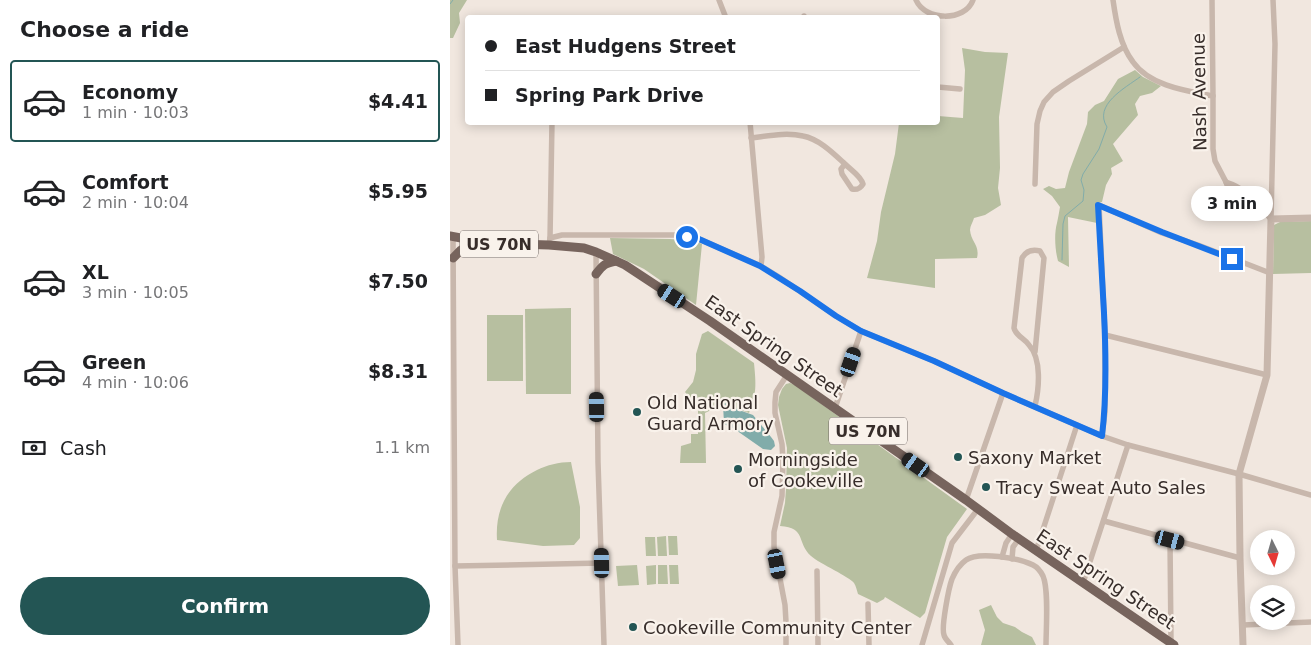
<!DOCTYPE html>
<meta charset="utf-8">
<style>
:root{--surface:#fff;--page:#f2f2f2;--text:#202124;--muted:#757577;--line:#e0e0e0;--accent:#235554}
body{margin:0;font-family:"DejaVu Sans",sans-serif;background:var(--page);color:var(--text);height:100vh;display:flex;flex-direction:column;font-size:19px;white-space:nowrap}
*{box-sizing:border-box;margin:0}
p{font-size:16px;color:var(--muted)}
.icon{flex:none;width:28px;height:28px;fill:none;stroke:currentColor;stroke-width:2;stroke-linecap:round;stroke-linejoin:round}
.map{position:relative;flex:1;overflow:hidden}
.side{display:flex;flex-direction:column;background:var(--surface);width:450px}
.side>*{flex:none}
.guide{position:absolute;left:15px;top:15px;width:475px;height:110px;border-radius:5px;box-shadow:0 2px 12px #0003;display:grid;align-content:center;height:110px;padding:0 20px;background:var(--surface)}
.needle{width:32px;rotate:175deg}
.controls{position:absolute;left:800px;top:530px;display:grid;gap:10px}
.controls a{display:grid;place-items:center;width:45px;height:45px;border-radius:50%;background:var(--surface);box-shadow:0 2px 12px #0003;font-size:25px}
.end{position:absolute;width:22px;height:22px;margin:-11px;border:6px solid #1a73e8;background:#fff;box-shadow:0 0 0 2px #fff}
.from{border-radius:50%}
.bubble{position:absolute;height:35px;border-radius:18px;background:var(--surface);box-shadow:0 2px 12px #0003;font-size:16px;font-weight:600;line-height:35px;text-align:center}
.car{position:absolute;width:15px;height:30px;margin:-15px -8px;border-radius:6px;box-shadow:0 0 4px 1px #0007;background:linear-gradient(#222 24%,#8ab4d8 0 40%,#222 0 76%,#8ab4d8 0 86%,#222 0)}
.guide b{display:flex;align-items:center;gap:18px;height:48px;font-size:19px}
.guide b+b{border-top:1px solid var(--line)}
.guide i{width:12px;height:12px;background:var(--text)}
ul{padding:0;list-style:none}
li{display:flex;align-items:center;gap:15px;height:82px;margin:0 10px 8px;padding:0 10px;border:2px solid transparent;border-radius:5px}
li div{flex:1}
li b{display:block;font-size:19px}
li em{font-style:normal;font-weight:600}
li.active{border-color:var(--accent)}
li>.icon{width:45px;height:45px;stroke-width:1.5}
h2{padding:0 20px;font-size:22px;line-height:60px}
.pay{display:flex;align-items:center;gap:12px;height:55px;padding:0 20px;font-size:19px}
.pay p{margin-inline-start:auto}
.action{display:flex;gap:10px;margin-top:auto;padding:10px 20px}
.action a{flex:1;height:58px;border-radius:30px;background:var(--accent);color:#fff;font-size:20px;font-weight:600;line-height:58px;text-align:center}
main{display:flex;flex:1;min-height:0}
.map>svg:first-child{display:block}
.green{fill:#b7bfa0}
.water{fill:#81acaa}
.lines{fill:none;stroke-linecap:round;stroke-linejoin:round}
.stream{stroke:#81acaa;stroke-width:1}
.minor{stroke:#c8b7ac;stroke-width:5.5}
.tertiary{stroke:#c8b7ac;stroke-width:7}
.primary{stroke:#77645d;stroke-width:9}
.route{stroke:#1a73e8;stroke-width:6}
.poi-dot{fill:#235554;stroke:#f9f2eb;stroke-width:2}
.labels{text-anchor:middle;dominant-baseline:central;stroke-width:4.5;stroke-linejoin:round;paint-order:stroke}
.shield{fill:#f9f2eb;stroke:#716864;stroke-width:1}
.shield-label{font-size:16px;font-weight:bold;fill:#372d2a}
.street-label{font-size:18px;fill:#372d2a;stroke:#f9f2eb}
.poi-label{font-size:18px;fill:#372d2a;stroke:#f9f2eb;text-anchor:start}
</style>
<main>
<section class="side">
<h2>Choose a ride</h2>
<ul>
<li class="active"><svg class="icon" aria-label="car" viewBox="0 0 24 24"><path d="M5 17H2v-5l4-1 3-4h7l3 4 3 1v5h-3M9 17h6M6 11h13"/><circle cx="7" cy="17" r="2"/><circle cx="17" cy="17" r="2"/></svg><div><b>Economy</b><p>1 min · 10:03</p></div><em>$4.41</em></li>
<li><svg class="icon" aria-label="car" viewBox="0 0 24 24"><path d="M5 17H2v-5l4-1 3-4h7l3 4 3 1v5h-3M9 17h6M6 11h13"/><circle cx="7" cy="17" r="2"/><circle cx="17" cy="17" r="2"/></svg><div><b>Comfort</b><p>2 min · 10:04</p></div><em>$5.95</em></li>
<li><svg class="icon" aria-label="car" viewBox="0 0 24 24"><path d="M5 17H2v-5l4-1 3-4h7l3 4 3 1v5h-3M9 17h6M6 11h13"/><circle cx="7" cy="17" r="2"/><circle cx="17" cy="17" r="2"/></svg><div><b>XL</b><p>3 min · 10:05</p></div><em>$7.50</em></li>
<li><svg class="icon" aria-label="car" viewBox="0 0 24 24"><path d="M5 17H2v-5l4-1 3-4h7l3 4 3 1v5h-3M9 17h6M6 11h13"/><circle cx="7" cy="17" r="2"/><circle cx="17" cy="17" r="2"/></svg><div><b>Green</b><p>4 min · 10:06</p></div><em>$8.31</em></li>
</ul>
<div class="pay"><svg class="icon" aria-label="cash" viewBox="0 0 24 24"><path d="M3 7h18v10H3z"/><circle cx="12" cy="12" r="2"/></svg>Cash<p>1.1 km</p></div>
<div class="action"><a>Confirm</a></div>
</section>
<div class="map">
<svg width="861" height="645" viewBox="0 0 861 645">
<rect width="100%" height="100%" fill="#f1e7df"/>
<g class="green">
<polygon points="0,0 17,0 9,13 10,23 3,38 0,38"/>
<path d="M512,48L535,52L558,53L549,117L550,168L548,188L551,205L535,215L524,218C523,222 520,226 520,230C521,242 530,245 527,258L485,259V288L417,278L427,241L431,212L445,154L449,123L488,122V116L513,118L515,70Z"/>
<path d="M685,70L693,77L711,86L702,93L690,96L685,104L688,115L663,144L673,161L661,168L662,174L656,185L652,202L646,203L647,223L618,217L619,267L608,261C605,250 604,234 607,223C608,218 609,213 610,207L602,196L593,189L599,186L606,189L615,188L619,172L637,124L638,112L645,105L654,101L668,79Z"/>
<polygon points="861,221 861,273 823,274 824,225 830,222"/>
<polygon points="160,238 220,239 245,241 252,244 246,305 194,269 163,254"/>
<polygon points="121,308 121,394 76,394 75,309"/>
<rect x="37" y="315" width="36" height="66"/>
<path d="M258,331L304,363C306,384 307,394 299,413L273,404V407L263,409L255,413L256,463H230L231,446L241,443V434H248V410L235,392L243,382L246,370V354L252,334Z"/>
<path d="M340,383L345,385L517,509L497,537L475,613L470,618L435,597L434,599L427,603L408,594C407,591 406,586 404,583C400,577 370,564 361,556C346,542 357,528 330,526L335,503L336,488L337,448L328,405L329,397L332,389L336,384Z"/>
<path d="M121,462L130,507V538L124,545L93,546L47,540C45,508 58,484 87,470C97,465 109,462 121,462Z"/>
<polygon points="216,536 217,556 208,556 207,537"/>
<polygon points="218,536 227,536 228,555 219,555"/>
<polygon points="195,537 205,537 206,556 196,556"/>
<polygon points="187,565 189,585 168,586 166,566"/>
<polygon points="206,565 206,584 197,585 196,566"/>
<polygon points="217,565 218,584 208,584 208,565"/>
<polygon points="219,565 228,565 229,584 220,584"/>
<polygon points="541,605 547,617 553,623 565,627 572,632 582,637 586,645 531,645 535,630 529,610"/>
</g>
<polygon class="water" points="276,403 289,410 303,415 321,437 324,441 325,446 321,450 313,449 283,428 280,427 274,424 273,404"/>
<g class="lines">
<g class="stream">
<polyline points="0,4 3,0"/>
<path d="M612,260L613,224L615,216L633,201L634,190L631,180L633,174L649,149L657,127C643,105 675,88 690,77"/>
</g>
<g class="minor">
<polyline points="269,0 276,18"/>
<path d="M466,0C475,21 515,22 523,0"/>
<path d="M663,0C666,21 670,45 683,62C700,86 737,91 763,96"/>
<polyline points="762,0 763,96 763,149 765,161 776,182 779,191 785,197 796,202 807,205"/>
<polyline points="354,18 354,16"/>
<polyline points="488,87 510,89"/>
<polyline points="300,122 312,257 311,266"/>
<path d="M301,138C318,136 336,132 353,136C369,139 383,153 395,164C401,170 411,176 413,184C410,189 407,190 402,189L392,174L391,169L395,164"/>
<path d="M776,182C798,189 806,203 821,219"/>
<polyline points="585,184 587,124 590,111 594,102 603,92 619,81 674,47"/>
<polyline points="821,219 825,44 823,0"/>
<polyline points="3,236 5,566 8,645"/>
<polyline points="100,238 102,122"/>
<polyline points="99,245 100,238 112,235 224,235 249,239 311,266 329,277 386,316 411,331 484,361 553,393 652,436 678,445 789,474 861,495"/>
<polyline points="146,252 148,462 154,645"/>
<polyline points="655,335 817,375"/>
<path d="M585,406C589,389 592,359 579,345C574,338 566,336 564,328L572,258C576,251 582,249 590,251L594,258L585,352"/>
<polyline points="385,408 411,331"/>
<polyline points="652,436 655,412 655,335 649,205 712,233 748,245 820,273"/>
<polyline points="516,500 553,393"/>
<polyline points="654,521 790,558"/>
<polyline points="720,540 721,643"/>
<polyline points="586,551 627,425"/>
<polyline points="552,557 556,543 562,534"/>
<polyline points="562,559 563,547 569,539"/>
<polyline points="5,566 152,563"/>
<polyline points="367,571 368,645"/>
<polyline points="633,583 678,445"/>
<polyline points="418,604 419,645"/>
<polyline points="793,625 861,622"/>
<polyline points="336,644 336,622 335,605 324,547 324,532 332,496 333,461 332,444 325,413 325,402 326,392 337,375"/>
<polyline points="472,645 502,543 528,509"/>
<path d="M501,645C499,642 495,639 494,635C491,627 499,587 502,579C505,572 509,565 516,560C528,551 569,558 583,565C587,567 591,572 593,576C599,590 596,629 596,645"/>
</g>
<polyline class="tertiary" points="793,645 790,558 789,474 817,375 821,219 861,218"/>
<g class="primary">
<polyline points="0,236 37,243 99,245 134,248 146,252 175,265 260,321 516,500 562,534 724,645"/>
<polyline points="3,258 11,250 27,242"/>
<path d="M146,274C153,265 155,263 166,261"/>
</g>
</g>
<g class="lines">
<path class="route" d="M237,237L249,239L310,266L350,291L386,316L411,331L484,361L553,393L652,436C657,395 656,354 654,313C652,277 650,241 648,205L712,232L782,259"/>
</g>
<g class="poi-dot">
<circle cx="187" cy="412" r="5"/>
<circle cx="508" cy="457" r="5"/>
<circle cx="288" cy="469" r="5"/>
<circle cx="536" cy="487" r="5"/>
<circle cx="183" cy="627" r="5"/>
</g>
<g class="labels">
<g class="shield">
<rect x="10" y="230.5" width="78" height="27" rx="4"/>
<rect x="379" y="417.5" width="78" height="27" rx="4"/>
</g>
<g class="shield-label">
<text x="49" y="244">US 70N</text>
<text x="418" y="431">US 70N</text>
</g>
<g class="street-label">
<text transform="translate(749 92) rotate(-91)">Nash Avenue</text>
<text transform="translate(324 346) rotate(35)">East Spring Street</text>
<text transform="translate(656 579) rotate(34)">East Spring Street</text>
</g>
<g class="poi-label">
<text x="197" y="402">Old National<tspan x="197" dy="21">Guard Armory</tspan></text>
<text x="518" y="457">Saxony Market</text>
<text x="298" y="459">Morningside<tspan x="298" dy="21">of Cookeville</tspan></text>
<text x="546" y="487">Tracy Sweat Auto Sales</text>
<text x="193" y="627">Cookeville Community Center</text>
</g>
</g>
</svg>
<div class="controls">
<a><svg class="needle" viewBox="-14 -14 28 28"><path d="M0-13l5 13h-10z" fill="#e53935"/><path d="M0 13l5-13h-10z" fill="#757577"/></svg></a>
<a><svg class="icon" aria-label="layers" viewBox="0 0 24 24"><path d="M12 4l9 5-9 5-9-5zM3 14l9 5 9-5"/></svg></a>
</div>
<i class="end from" style="left:237px;top:237px"></i>
<i class="end" style="left:782px;top:259px"></i>
<div class="bubble" style="left:741px;top:186px;width:82px">3 min</div>
<i class="car" style="left:222px;top:296px;rotate:303deg"></i>
<i class="car" style="left:401px;top:362px;rotate:19deg"></i>
<i class="car" style="left:147px;top:407px;rotate:359deg"></i>
<i class="car" style="left:466px;top:465px;rotate:305deg"></i>
<i class="car" style="left:720px;top:540px;rotate:105deg"></i>
<i class="car" style="left:152px;top:563px;rotate:359deg"></i>
<i class="car" style="left:327px;top:564px;rotate:169deg"></i>
<div class="guide">
<b><i class="from"></i>East Hudgens Street</b>
<b><i></i>Spring Park Drive</b>
</div>
</div>
</main>
